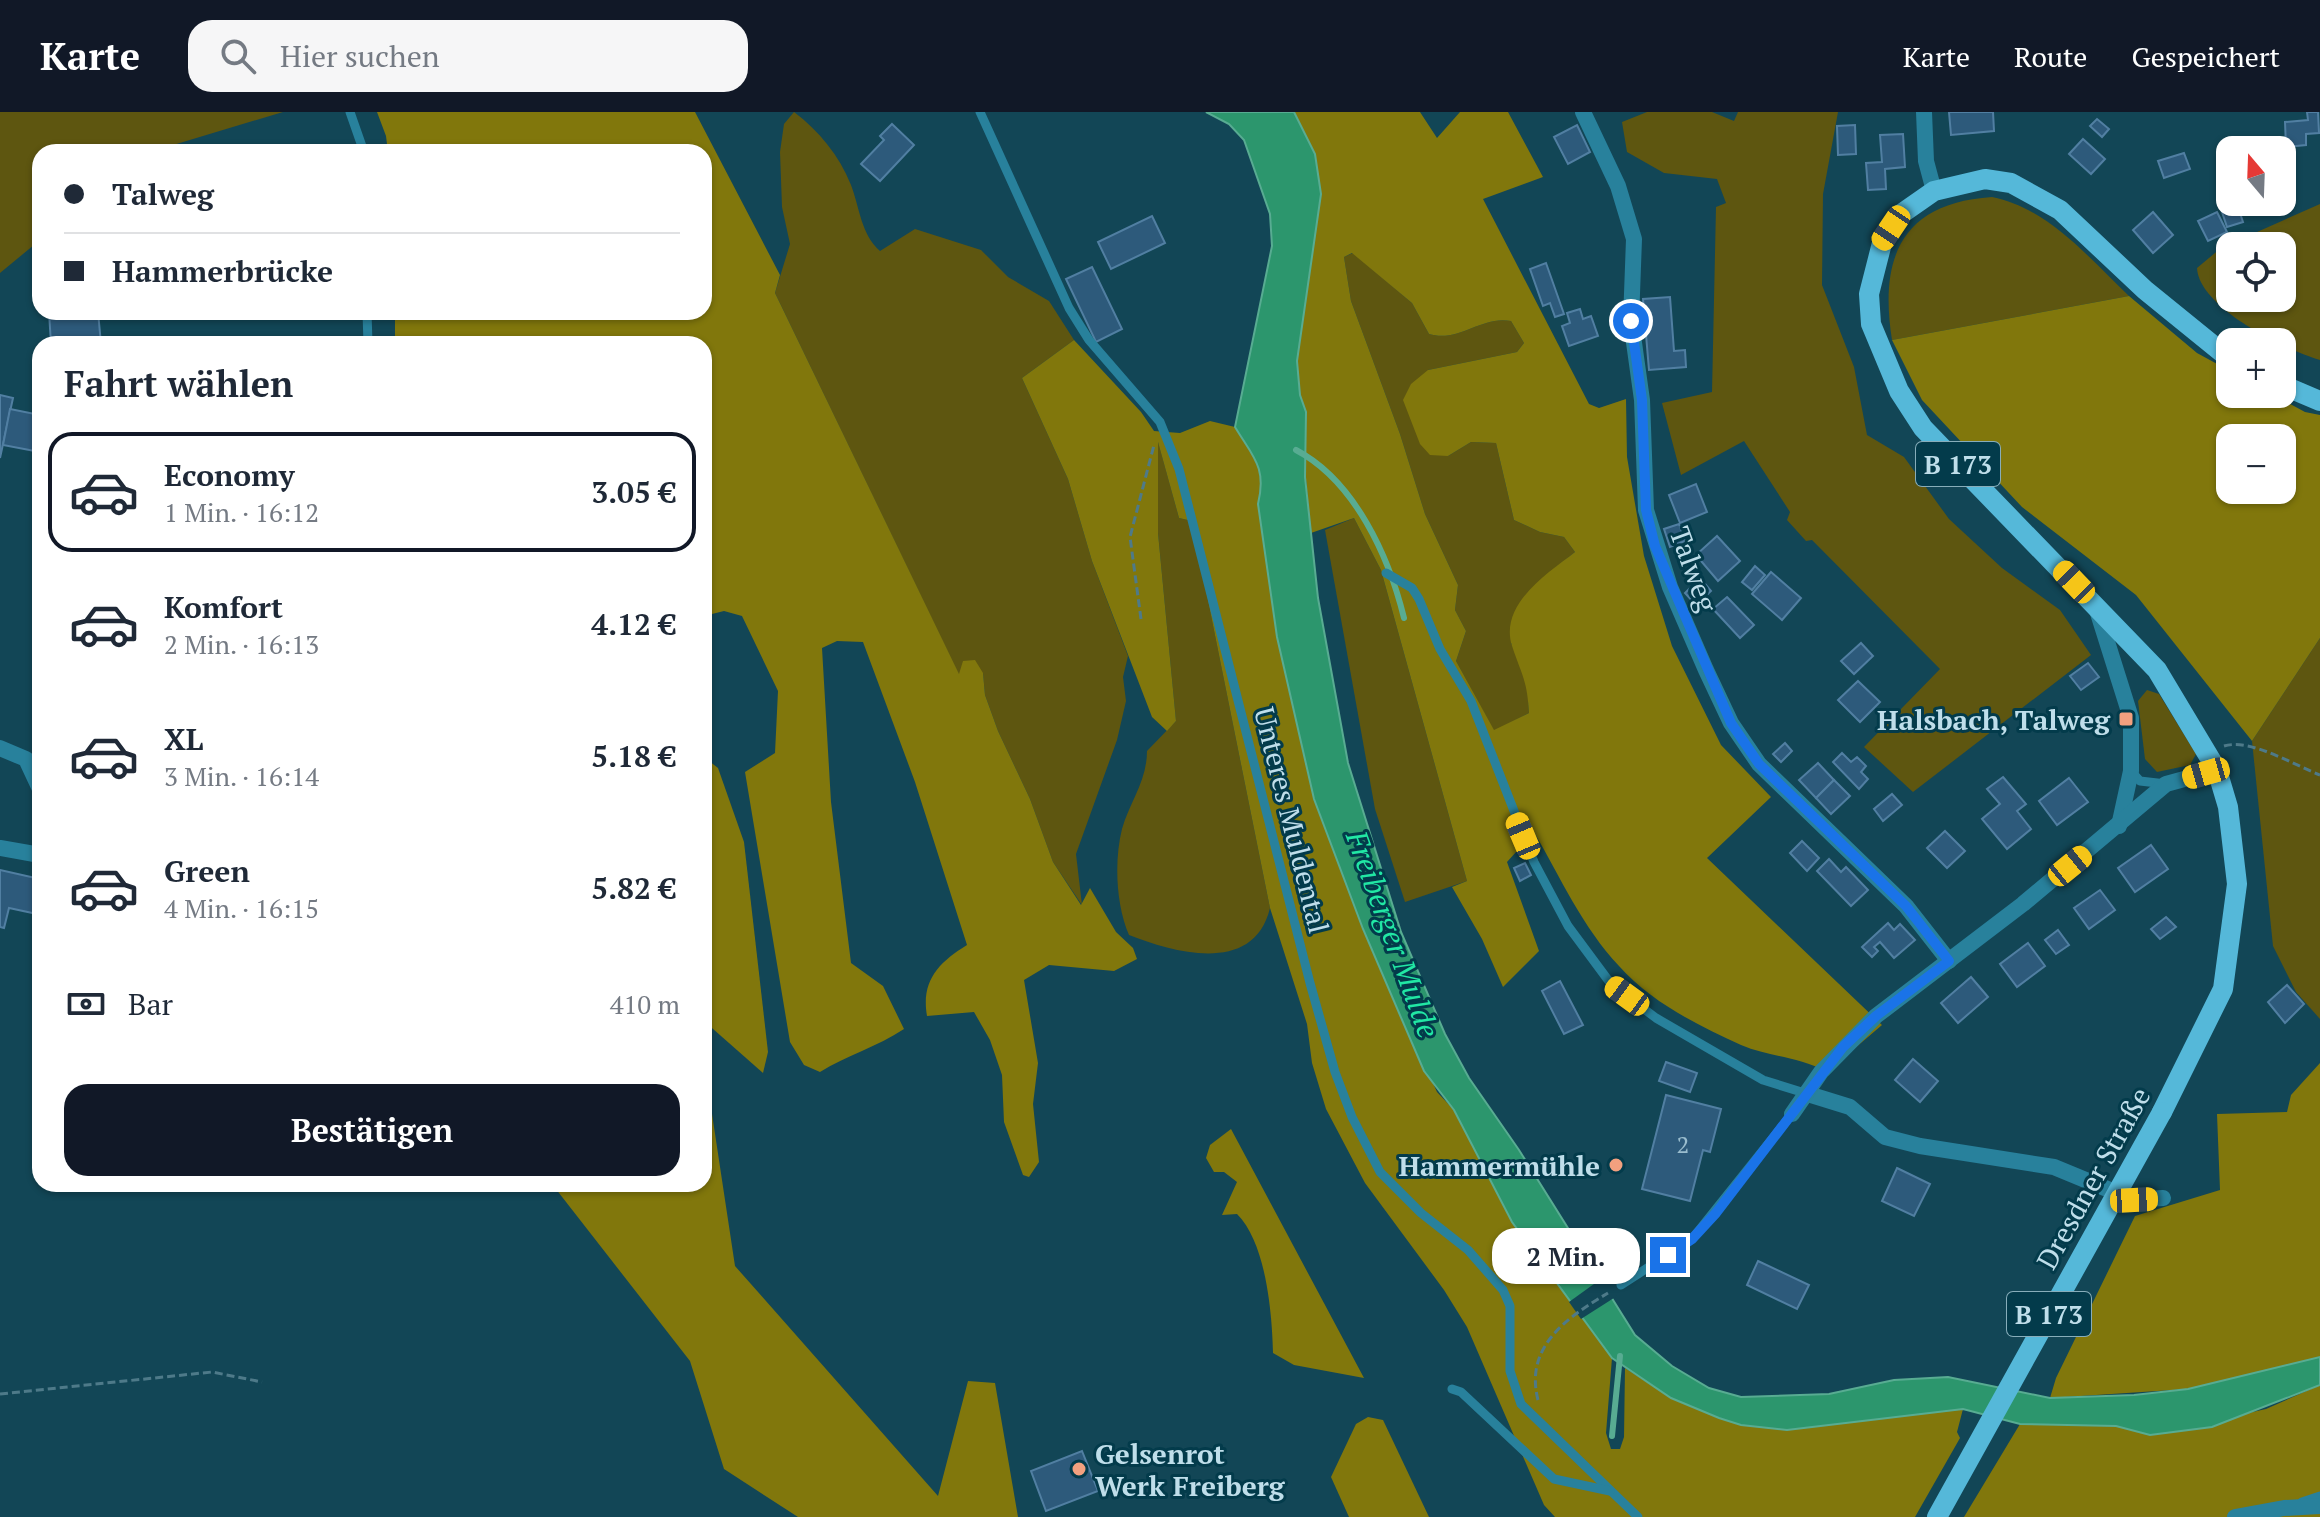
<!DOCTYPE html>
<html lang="de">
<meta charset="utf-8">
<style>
:root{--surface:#fff;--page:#f6f6f7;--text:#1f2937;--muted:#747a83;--line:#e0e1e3;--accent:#111827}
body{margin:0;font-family:"PT Serif",serif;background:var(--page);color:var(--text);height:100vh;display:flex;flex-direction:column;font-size:30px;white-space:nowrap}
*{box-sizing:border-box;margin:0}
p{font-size:26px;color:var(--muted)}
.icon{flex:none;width:44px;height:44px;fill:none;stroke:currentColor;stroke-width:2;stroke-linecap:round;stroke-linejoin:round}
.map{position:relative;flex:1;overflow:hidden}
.sheet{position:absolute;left:32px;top:224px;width:680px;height:856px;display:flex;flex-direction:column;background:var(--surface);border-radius:24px;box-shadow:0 2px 6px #0004}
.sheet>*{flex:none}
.hud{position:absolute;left:32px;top:32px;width:680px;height:176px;border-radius:24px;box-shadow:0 2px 6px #0004;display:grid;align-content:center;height:176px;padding:0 32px;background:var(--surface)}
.needle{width:52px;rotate:341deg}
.tools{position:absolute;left:2216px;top:24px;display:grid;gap:16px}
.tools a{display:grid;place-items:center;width:80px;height:80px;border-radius:16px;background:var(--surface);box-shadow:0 2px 6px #0004;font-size:40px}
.end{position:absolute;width:36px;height:36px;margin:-18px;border:10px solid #1a73e8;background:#fff;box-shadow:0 0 0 4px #fff}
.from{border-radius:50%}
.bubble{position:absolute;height:56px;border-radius:24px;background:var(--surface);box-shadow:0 2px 6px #0004;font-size:26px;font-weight:800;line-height:56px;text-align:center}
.car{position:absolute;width:24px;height:48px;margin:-24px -12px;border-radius:10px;box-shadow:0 0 6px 2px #0007;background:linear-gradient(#f5c518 24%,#345 0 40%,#f5c518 0 76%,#345 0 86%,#f5c518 0)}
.hud b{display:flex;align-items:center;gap:28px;height:76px;font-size:30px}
.hud b+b{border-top:2px solid var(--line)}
.hud i{width:20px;height:20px;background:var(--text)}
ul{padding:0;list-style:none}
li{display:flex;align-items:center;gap:24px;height:120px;margin:0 16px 12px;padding:0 16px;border:4px solid transparent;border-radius:24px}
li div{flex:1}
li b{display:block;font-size:30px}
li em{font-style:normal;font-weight:800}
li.on{border-color:var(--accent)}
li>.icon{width:72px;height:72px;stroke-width:1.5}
h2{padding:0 32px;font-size:36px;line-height:96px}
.pay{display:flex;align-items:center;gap:20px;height:88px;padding:0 32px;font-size:30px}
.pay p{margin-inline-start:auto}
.cta{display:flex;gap:16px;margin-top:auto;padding:16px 32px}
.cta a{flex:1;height:92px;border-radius:24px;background:var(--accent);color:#fff;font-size:32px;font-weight:800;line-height:92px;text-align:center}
header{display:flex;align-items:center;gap:48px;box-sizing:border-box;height:112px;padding:0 40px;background:var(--accent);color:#fff}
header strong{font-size:38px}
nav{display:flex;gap:44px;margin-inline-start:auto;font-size:28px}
.search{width:560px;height:72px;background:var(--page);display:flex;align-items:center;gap:20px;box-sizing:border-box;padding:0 28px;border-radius:24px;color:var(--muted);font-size:30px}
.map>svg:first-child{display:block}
.green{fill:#5e5610;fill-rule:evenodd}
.forest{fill:#81770c;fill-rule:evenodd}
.water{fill:#2c966d;stroke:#58ac92;stroke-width:2}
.pier{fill:#124656}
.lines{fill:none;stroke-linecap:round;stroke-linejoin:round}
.stream{stroke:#58ac92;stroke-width:6}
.building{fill:#2d5a7b;stroke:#517fa2;stroke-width:2}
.path{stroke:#4e7a89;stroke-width:3;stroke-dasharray:8 4;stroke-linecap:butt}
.lane{stroke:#28819c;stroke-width:9}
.street{stroke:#28819c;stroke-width:16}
.primary{stroke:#55b8d9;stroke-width:20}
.primary-bridge{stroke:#55b8d9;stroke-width:20}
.route{stroke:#1a73e8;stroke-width:10}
.poi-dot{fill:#f2a07f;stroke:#033b4b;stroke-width:3}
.labels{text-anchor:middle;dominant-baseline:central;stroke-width:6;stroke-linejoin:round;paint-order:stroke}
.number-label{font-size:24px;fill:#9abdce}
.shield{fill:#033b4b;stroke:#87adba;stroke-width:2}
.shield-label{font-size:26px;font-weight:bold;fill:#bfdeea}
.street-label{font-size:28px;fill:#bfdeea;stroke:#033b4b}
.poi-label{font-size:28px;font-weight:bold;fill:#bfdeea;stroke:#033b4b;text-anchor:end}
.water-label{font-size:30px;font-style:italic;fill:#21e7a4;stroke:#033b4b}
</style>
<header>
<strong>Karte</strong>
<div class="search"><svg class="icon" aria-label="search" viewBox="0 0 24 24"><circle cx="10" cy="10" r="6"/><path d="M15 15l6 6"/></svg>Hier suchen</div>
<nav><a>Karte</a><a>Route</a><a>Gespeichert</a></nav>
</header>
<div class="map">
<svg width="2320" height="1405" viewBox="0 0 2320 1405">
<rect width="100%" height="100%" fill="#124656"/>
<g class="green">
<polygon points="0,0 283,0 150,40 40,40 40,128 0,161"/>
<path d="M794,0C819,19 839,43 851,73C860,97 861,122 880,139L915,117L981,138L1008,165L1049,189L1074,228L1022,266L1068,367L1092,449L1128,544L1123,565L1126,589L1117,628L1076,742L1082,793L1053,750L1030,687L998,619L985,583L983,561L959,563L775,181L790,132L782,95L780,40L784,12Z"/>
<polygon points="1647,0 1712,0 1734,9 1738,0 1838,0 1823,82 1822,173 1854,255 1867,323 1904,345 1949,407 2002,456 2060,498 2091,543 1913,680 1864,635 1940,557 1812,428 1806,429 1787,408 1790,400 1744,329 1681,363 1662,291 1712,280 1716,95 1726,91 1717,67 1664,61 1627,40 1622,10"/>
<path d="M1992,85C2048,96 2089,146 2129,184L1892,228C1879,146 1901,91 1992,85Z"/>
<path d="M2320,92V248C2286,238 2199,196 2197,156L2221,136ZM2230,134H2282V186H2230Z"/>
<path d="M1353,141L1412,191L1429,222C1459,231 1482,203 1511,209L1524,231L1517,240L1428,258L1448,344L1471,330L1496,331L1514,408L1540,420L1564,425L1575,440L1555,456L1511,531L1527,567L1529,601L1494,619L1456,549L1466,519L1455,498L1458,473L1425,402L1400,322L1351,189L1344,145Z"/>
<path d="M1157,326L1179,406L1192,409L1270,796C1254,863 1175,841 1129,823C1116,793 1114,749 1122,717C1130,689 1147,669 1147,639L1176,609L1158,421Z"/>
<polygon points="1354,406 1381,458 1467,769 1405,790 1375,697 1325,418"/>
<polygon points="2320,526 2320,907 2296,880 2273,834 2252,629"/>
<polygon points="2147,578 2159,582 2196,642 2190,653 2157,660 2145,647 2138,589"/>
</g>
<g class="forest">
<path d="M377,0H695L780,163L775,181L959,562L963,549L975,548L983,561L985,583L998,619L1030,687L1053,750L1081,793L1090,776L1116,820L1133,836L1137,847L1114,859L1049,853L1024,868L1038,951L1033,992L1039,1050L1029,1065L1023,1063L1004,1010L1002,963L990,928L974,900L927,904C921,869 938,851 967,833L915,670L863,530L837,529L822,536L831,690L851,851L883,874L904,917C877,935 847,943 820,960L804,953L790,930L745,660L775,641L778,579L742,504L724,499L712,502L706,489L704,232H395V200H704V40H388L386,24Z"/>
<path d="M1294,0H1420L1437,26L1460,0H1508L1543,65L1483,87L1589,292L1599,296L1626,287L1627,345L1644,444L1672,534L1721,633L1771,685L1707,746L1882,913L1827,960C1797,944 1769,945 1741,933C1697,913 1651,890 1619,854C1583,816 1560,765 1534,720L1507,750L1539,839L1503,875L1482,827L1452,775L1467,769L1381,458L1354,406L1311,421L1303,336L1306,300L1300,283L1297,249L1309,159L1315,42ZM1352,141L1412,191L1429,222C1459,231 1482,203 1511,209L1524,231L1517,240L1428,258L1411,272L1403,288L1420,332L1430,343L1448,344L1471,330L1496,331L1514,408L1540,420L1564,425L1575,440C1547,462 1499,492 1512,534C1522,564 1527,567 1529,601L1494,618L1456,549L1466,519L1455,498L1458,473L1425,402L1400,322L1351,189L1344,145Z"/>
<path d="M2129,184L2197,241L2230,259V282H2272L2305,300L2320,303V526L2252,629L2136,483L2022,395L1922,288L1892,228ZM2230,326H2282V378H2230Z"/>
<polygon points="1074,228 1141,300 1154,319 1180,321 1210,309 1235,315 1257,347 1262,373 1258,392 1314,687 1363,817 1437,980 1454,998 1512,1110 1612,1246 1606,1321 1611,1337 1620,1337 1624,1325 1625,1256 1671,1286 1741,1313 1787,1318 1963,1297 1957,1320 1960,1326 1915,1405 1555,1405 1544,1393 1467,1215 1444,1178 1365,1071 1326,997 1312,951 1307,912 1270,796 1192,409 1179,406 1158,330 1158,421 1176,609 1167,619 1152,605 1092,449 1068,367 1022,266"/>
<polygon points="704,645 718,656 744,730 768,940 763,961 704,909"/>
<polygon points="704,949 735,1154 938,1384 968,1269 995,1271 1018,1405 798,1405 724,1357 690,1249 552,1072 704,1072"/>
<polygon points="2320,951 2320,1245 2188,1277 2050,1286 2056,1266 2135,1104 2220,1078 2217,1002 2287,1000 2291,983"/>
<path d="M1231,1017L1364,1266L1294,1253L1273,1241C1272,1200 1266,1131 1237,1102L1222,1103L1237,1070L1224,1060H1214L1206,1046L1210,1033Z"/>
<polygon points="2320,1273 2320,1405 1964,1405 2020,1312 2116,1314 2150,1323 2266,1297"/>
<polygon points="1368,1305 1383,1308 1429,1405 1349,1405 1331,1365 1356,1312"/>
</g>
<path class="water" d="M1206,0H1294L1315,42L1321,82L1297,249L1300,283L1306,300L1305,365L1318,486L1348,651L1401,820L1445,922L1469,966L1519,1038L1635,1223L1672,1254L1709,1276L1741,1285L1829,1282L1894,1268L1948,1265L2050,1286L2134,1283L2188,1277L2320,1245V1273L2212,1315L2150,1323L2116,1314L2020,1312L1963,1297L1787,1318L1741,1313L1719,1306L1671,1286L1612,1246L1512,1110L1454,998L1424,959L1363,817L1314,687L1277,525L1258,392C1267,355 1253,345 1235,315L1272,134L1270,102L1244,28L1229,12Z"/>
<polygon class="pier" points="1605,1164 1617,1184 1581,1207 1569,1190"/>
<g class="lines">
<g class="stream">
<path d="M1296,338C1355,369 1389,445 1404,506"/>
<polyline points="1612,1324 1620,1244"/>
</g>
</g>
<g class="building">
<polygon points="1949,0 1993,0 1994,19 1951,23"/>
<polygon points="2307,0 2318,0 2319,21 2306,22 2306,33 2286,35 2285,10 2308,8"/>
<polygon points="2097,7 2109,17 2102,25 2090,14"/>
<polygon points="892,12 914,33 880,69 861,52 884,28 880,24"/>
<polygon points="1577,13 1590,40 1568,52 1554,25"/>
<polygon points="1855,13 1856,42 1838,43 1837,14"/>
<polygon points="1903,22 1905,55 1885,57 1886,77 1868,78 1866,51 1882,50 1880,23"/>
<polygon points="2083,27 2105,47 2091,62 2069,42"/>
<polygon points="2184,41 2190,57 2164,66 2158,49"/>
<polygon points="2238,95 2243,110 2227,115 2222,100"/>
<polygon points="2153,100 2173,123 2153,141 2133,118"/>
<polygon points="2217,100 2227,120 2208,129 2198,109"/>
<polygon points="1152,104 1165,131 1111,157 1098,130"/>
<polygon points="1546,151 1564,202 1555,205 1550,191 1543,194 1530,157"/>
<polygon points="1092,155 1122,217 1096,230 1066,167"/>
<polygon points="1670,185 1674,239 1685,238 1686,255 1649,258 1643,187"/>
<polygon points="1580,197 1583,207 1591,204 1598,224 1569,234 1562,214 1570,211 1567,201"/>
<polygon points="49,200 98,200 101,232 51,232"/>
<polygon points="0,283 13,286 0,346"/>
<polygon points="10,297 40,303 40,340 3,333"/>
<polygon points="1696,372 1707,400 1680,411 1669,383"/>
<polygon points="1679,412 1685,429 1670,435 1664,417"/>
<polygon points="1717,424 1740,449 1718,469 1696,443"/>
<polygon points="1755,454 1765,463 1752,478 1742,470"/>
<polygon points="1771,460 1801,486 1782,508 1752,482"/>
<polygon points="1700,466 1711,479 1696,493 1685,481"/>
<polygon points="1727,485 1754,513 1740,526 1713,497"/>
<polygon points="1861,531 1873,544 1854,562 1841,549"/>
<polygon points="2088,551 2099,565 2081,578 2070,564"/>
<polygon points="1858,569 1880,590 1860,610 1838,588"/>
<polygon points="1785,631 1792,639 1781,650 1773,642"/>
<polygon points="1842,641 1851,650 1857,645 1866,654 1861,660 1868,667 1859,677 1833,650"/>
<polygon points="1818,651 1834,668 1816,686 1799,668"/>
<polygon points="2003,665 2026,692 2017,699 2031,717 2007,737 1982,707 2000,692 1987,677"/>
<polygon points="2069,666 2088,690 2057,713 2039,689"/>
<polygon points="1834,668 1850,684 1831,702 1816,686"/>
<polygon points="1892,682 1902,693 1883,709 1874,697"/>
<polygon points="1945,719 1965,739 1947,756 1927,736"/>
<polygon points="1802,729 1819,746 1807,759 1790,741"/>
<polygon points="2151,733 2168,757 2135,780 2118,756"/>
<polygon points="1829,747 1841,760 1846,755 1868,778 1851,794 1817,759"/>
<polygon points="1525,751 1531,763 1520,769 1514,756"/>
<polygon points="0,758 40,767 37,802 9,796 4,816 0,815"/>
<polygon points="2100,778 2115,798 2089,817 2074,796"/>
<polygon points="2166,805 2176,815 2160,827 2151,817"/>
<polygon points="1888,811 1894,818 1900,812 1915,828 1894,846 1880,830 1874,835 1878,839 1872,845 1862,835"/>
<polygon points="2058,818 2069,833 2056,842 2045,828"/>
<polygon points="2028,831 2045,854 2017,875 2000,852"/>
<polygon points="1971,865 1988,885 1958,911 1941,891"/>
<polygon points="1560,869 1583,913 1564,922 1542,879"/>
<polygon points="2287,873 2304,892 2285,911 2268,890"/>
<polygon points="1913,947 1938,969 1920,990 1895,968"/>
<polygon points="1666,950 1697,961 1690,980 1659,969"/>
<polygon points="1666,983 1721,997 1710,1040 1703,1038 1690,1089 1642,1077"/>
<polygon points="1897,1056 1930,1072 1914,1104 1882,1089"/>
<polygon points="1758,1149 1809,1173 1797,1197 1747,1173"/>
<polygon points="1082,1339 1098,1379 1046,1399 1031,1359"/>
</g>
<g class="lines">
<g class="path">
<polyline points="1141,507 1130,425 1154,333"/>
<path d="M2224,634C2250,626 2294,653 2320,663"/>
<polyline points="0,1282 212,1260 262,1270"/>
<path d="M1538,1288C1524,1234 1568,1205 1608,1181"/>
</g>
<g class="lane">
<polyline points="350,0 364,40"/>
<polyline points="980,0 1069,196 1089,228 1160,310 1179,357 1310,871 1335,960 1352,1005 1380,1060 1421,1101 1468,1138 1503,1178 1510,1194 1510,1259 1521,1292 1638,1405"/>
<polyline points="367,200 368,232"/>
<polyline points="1386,461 1412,476 1419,487 1440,537 1471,589 1534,750 1568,814 1611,872 1656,906 1763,968 1808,982"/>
<polyline points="2131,659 2140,669 2166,672"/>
<polyline points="1621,1173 1692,1127 1792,1002"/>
<polyline points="1452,1277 1461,1280 1554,1367 1610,1379"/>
<polyline points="2302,1390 2320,1384"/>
</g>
<g class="street">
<polyline points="1583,0 1618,74 1634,127 1631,209 1642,288 1646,398 1670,475 1706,558 1731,611 1759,652 1906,794 1949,849"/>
<polyline points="1924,0 1926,49 1934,79"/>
<polyline points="2097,498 2131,606 2131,659 2119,714"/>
<polyline points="0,636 26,647 40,677"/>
<polyline points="0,736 40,743"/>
<polyline points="1808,982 1850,995 1885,1025 1920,1034 2054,1055 2134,1088 2163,1086"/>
<polyline points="1792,1002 1821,960 1876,904 2023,792 2166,672 2217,658"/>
<polyline points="2235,1405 2284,1396 2320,1394"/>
</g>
<g class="primary">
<polyline points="2282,273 2320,289"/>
<polyline points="2162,1000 2223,877 2237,772 2228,695 2217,658 2157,558 1923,316 1899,279 1871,212 1869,182 1882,131 1901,102 1934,79 1985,67 2011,71 2060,98 2145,178 2230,247"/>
</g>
<polyline class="primary-bridge" points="1937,1405 2162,1000"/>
</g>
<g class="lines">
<polyline class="route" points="1631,209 1642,288 1646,398 1655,434 1731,611 1759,652 1906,794 1949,849 1876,904 1843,935 1716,1101 1692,1127 1668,1143"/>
</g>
<g class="poi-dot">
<rect x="2118" y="599" width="16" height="16" rx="4"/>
<circle cx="1616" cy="1053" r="8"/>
<circle cx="1079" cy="1357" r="8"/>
</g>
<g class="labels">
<g class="number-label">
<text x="1683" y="1032">2</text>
</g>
<g class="shield">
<rect x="1916" y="330" width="84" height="44" rx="6"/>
<rect x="2007" y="1180" width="84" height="44" rx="6"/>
</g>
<g class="shield-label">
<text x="1958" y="352">B 173</text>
<text x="2049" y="1202">B 173</text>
</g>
<g class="street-label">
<text transform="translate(1694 457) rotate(70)">Talweg</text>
<text transform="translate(1292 708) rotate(76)">Unteres Muldental</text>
<text transform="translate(2093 1066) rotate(-61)">Dresdner Straße</text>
</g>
<g class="poi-label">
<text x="2110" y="607">Halsbach, Talweg</text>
<text x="1600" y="1053">Hammermühle</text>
<text x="1095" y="1341" text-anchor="start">Gelsenrot<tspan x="1095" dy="32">Werk Freiberg</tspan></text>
</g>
<g class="water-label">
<text transform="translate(1393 822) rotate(70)">Freiberger Mulde</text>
</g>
</g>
</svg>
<div class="tools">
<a><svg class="needle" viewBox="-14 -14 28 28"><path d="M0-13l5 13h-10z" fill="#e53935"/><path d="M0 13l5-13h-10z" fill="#747a83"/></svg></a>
<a><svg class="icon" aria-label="locate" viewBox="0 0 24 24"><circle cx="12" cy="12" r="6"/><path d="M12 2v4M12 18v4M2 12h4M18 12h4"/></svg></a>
<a>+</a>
<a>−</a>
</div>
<i class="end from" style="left:1631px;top:209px"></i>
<i class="end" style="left:1668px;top:1143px"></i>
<div class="bubble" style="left:1492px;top:1116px;width:148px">2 Min.</div>
<i class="car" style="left:1891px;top:116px;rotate:214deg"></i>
<i class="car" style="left:2074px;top:470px;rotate:316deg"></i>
<i class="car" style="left:2206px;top:661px;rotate:254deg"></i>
<i class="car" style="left:1523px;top:724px;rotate:337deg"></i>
<i class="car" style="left:2070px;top:754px;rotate:51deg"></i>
<i class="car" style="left:1627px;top:884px;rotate:306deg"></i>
<i class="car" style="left:2134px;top:1088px;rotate:87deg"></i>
<div class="hud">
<b><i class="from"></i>Talweg</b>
<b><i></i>Hammerbrücke</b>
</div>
<section class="sheet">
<h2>Fahrt wählen</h2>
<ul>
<li class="on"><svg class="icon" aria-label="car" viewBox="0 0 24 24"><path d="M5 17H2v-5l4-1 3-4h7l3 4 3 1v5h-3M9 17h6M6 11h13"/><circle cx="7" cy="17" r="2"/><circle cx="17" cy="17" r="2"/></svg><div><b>Economy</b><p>1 Min. · 16:12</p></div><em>3.05 €</em></li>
<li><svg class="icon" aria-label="car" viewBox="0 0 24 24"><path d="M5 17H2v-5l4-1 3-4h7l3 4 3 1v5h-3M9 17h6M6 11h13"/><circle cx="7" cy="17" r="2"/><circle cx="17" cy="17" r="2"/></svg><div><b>Komfort</b><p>2 Min. · 16:13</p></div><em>4.12 €</em></li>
<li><svg class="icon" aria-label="car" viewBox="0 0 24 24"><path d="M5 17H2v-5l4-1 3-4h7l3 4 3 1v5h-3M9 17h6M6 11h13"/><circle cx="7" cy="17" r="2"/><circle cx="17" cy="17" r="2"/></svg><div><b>XL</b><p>3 Min. · 16:14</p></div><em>5.18 €</em></li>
<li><svg class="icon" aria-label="car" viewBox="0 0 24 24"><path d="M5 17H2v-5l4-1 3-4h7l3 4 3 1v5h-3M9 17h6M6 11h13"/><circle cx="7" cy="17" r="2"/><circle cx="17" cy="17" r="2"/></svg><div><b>Green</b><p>4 Min. · 16:15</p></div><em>5.82 €</em></li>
</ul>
<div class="pay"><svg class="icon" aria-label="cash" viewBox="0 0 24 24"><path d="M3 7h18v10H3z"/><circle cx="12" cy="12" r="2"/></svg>Bar<p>410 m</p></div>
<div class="cta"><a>Bestätigen</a></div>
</section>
</div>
